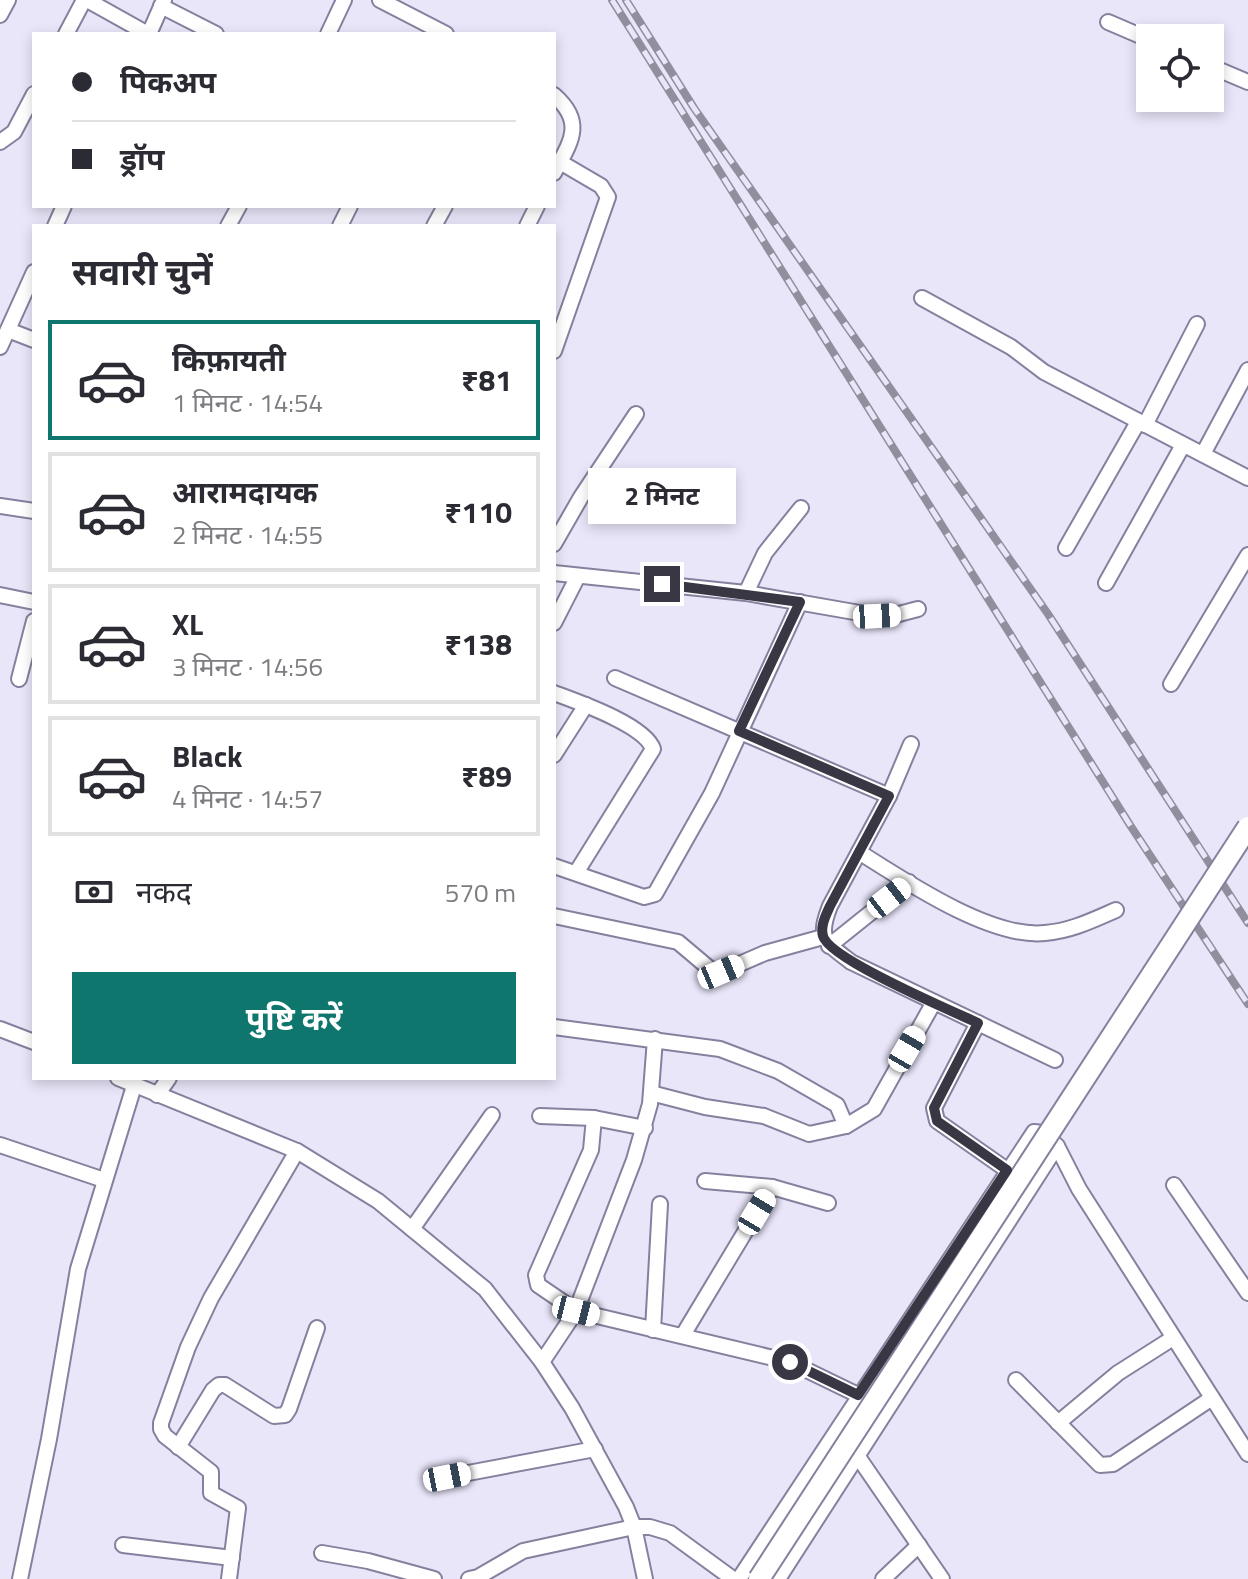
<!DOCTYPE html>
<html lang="hi">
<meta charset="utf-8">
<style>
:root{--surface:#fff;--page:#f2f2f3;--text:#2b2b33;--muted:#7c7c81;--line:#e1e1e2;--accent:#0f766e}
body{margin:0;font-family:"Titillium Web","Noto Sans Devanagari",sans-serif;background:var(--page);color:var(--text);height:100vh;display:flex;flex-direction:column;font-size:30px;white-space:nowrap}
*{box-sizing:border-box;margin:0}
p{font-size:26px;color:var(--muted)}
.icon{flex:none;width:44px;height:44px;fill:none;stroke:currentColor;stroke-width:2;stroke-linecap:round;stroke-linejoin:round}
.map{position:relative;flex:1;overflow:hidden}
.drawer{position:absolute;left:32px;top:224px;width:524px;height:856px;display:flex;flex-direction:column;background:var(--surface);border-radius:0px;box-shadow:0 4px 12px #0003}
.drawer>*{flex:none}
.top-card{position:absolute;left:32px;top:32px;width:524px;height:176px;border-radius:0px;box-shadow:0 4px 12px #0003;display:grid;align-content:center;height:176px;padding:0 40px;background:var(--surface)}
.buttons{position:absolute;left:1136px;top:24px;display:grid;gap:16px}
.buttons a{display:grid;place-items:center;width:88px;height:88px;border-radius:0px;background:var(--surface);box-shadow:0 4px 12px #0003;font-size:40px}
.end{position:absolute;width:36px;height:36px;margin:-18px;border:10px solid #393744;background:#fff;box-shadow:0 0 0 4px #fff}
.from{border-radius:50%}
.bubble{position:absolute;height:56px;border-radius:0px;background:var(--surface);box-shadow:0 4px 12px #0003;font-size:26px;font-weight:700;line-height:56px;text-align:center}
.car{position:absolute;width:24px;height:48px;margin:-24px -12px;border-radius:10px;box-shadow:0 0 6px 2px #0007;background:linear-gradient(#fff 24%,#345 0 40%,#fff 0 76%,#345 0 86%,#fff 0)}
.top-card b{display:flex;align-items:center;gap:28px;height:76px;font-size:30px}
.top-card b+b{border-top:2px solid var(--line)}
.top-card i{width:20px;height:20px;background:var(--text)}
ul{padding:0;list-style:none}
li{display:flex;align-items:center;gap:24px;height:120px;margin:0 16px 12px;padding:0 24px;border:4px solid var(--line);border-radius:0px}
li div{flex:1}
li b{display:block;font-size:30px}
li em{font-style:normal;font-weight:700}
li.current{border-color:var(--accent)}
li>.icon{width:72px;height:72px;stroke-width:1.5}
h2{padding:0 40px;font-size:36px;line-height:96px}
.pay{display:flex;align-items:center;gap:20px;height:88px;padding:0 40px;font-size:30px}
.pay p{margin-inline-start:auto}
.button{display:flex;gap:16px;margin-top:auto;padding:16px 40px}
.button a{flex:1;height:92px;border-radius:0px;background:var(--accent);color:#fff;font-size:32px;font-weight:700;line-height:92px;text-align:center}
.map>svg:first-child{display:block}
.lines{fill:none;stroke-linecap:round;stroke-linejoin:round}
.minor-casing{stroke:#86809e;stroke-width:18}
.minor{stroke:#fff;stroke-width:14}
.rail-casing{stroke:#918e9e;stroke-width:8}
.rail{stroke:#eae6fa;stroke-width:5;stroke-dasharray:15;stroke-linecap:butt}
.primary-bridge-casing{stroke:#86809e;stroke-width:24;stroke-linecap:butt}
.primary-bridge{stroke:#fff;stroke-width:20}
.route{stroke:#393744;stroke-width:10}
</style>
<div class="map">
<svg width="1248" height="1579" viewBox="0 0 1248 1579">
<rect width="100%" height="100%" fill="#eae6fa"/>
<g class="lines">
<g class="minor-casing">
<g id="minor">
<polyline points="87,0 148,34"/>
<polyline points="380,0 446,34"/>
<polyline points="161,6 216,34"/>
<polyline points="0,15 8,0"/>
<polyline points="1108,22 1150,40"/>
<polyline points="66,34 84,0"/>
<polyline points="149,34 164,0"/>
<polyline points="328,34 344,0"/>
<polyline points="1210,66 1248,82"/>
<path d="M554,95C586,123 570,143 554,173"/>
<polyline points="0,142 14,132 34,94"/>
<polyline points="55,226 64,206"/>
<polyline points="228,226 239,206"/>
<polyline points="340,226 350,206"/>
<polyline points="434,226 445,206"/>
<polyline points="527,226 537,206"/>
<polyline points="922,298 1011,347 1044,372 1248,478"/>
<polyline points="8,330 34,340"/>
<polyline points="0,347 34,272"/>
<polyline points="554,351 608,197 601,186 560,162"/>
<polyline points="1145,425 1197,324"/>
<polyline points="1203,454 1248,370"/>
<polyline points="0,506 34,511"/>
<polyline points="554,544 581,497 636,414"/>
<polyline points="1066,548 1138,422"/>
<polyline points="554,573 746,593 765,553 801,508"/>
<polyline points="1106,583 1183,445"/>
<polyline points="746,593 877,616 895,615 918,609"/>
<polyline points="0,595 34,602"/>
<polyline points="554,623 578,576"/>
<polyline points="615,678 889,796"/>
<polyline points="19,679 34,621"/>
<polyline points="1171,684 1248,555"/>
<path d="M554,693C578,702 645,725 653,749L576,873"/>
<path d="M911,744L889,796L830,906C817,939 825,942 851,962L1055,1060"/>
<polyline points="554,755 586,705"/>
<path d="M859,852C905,881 991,939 1045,933C1071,931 1093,920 1116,910"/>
<polyline points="554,866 644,897 655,894 712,793 800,602"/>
<polyline points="554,916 678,942 710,969 721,972 765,953 823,937"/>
<polyline points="829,946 909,882"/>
<polyline points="978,1023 934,1108 937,1121 1007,1170"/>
<polyline points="554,1027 720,1049 778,1071 837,1105 846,1126 809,1134 764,1116 705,1107 651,1093"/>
<polyline points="0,1029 34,1042"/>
<polyline points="118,1078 297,1151 378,1201 485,1289 542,1362 572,1408 626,1507 634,1527 645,1579"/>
<polyline points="157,1095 169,1078"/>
<polyline points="540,1116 594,1118 645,1128"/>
<polyline points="594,1118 591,1150 536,1275 538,1285 576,1311 790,1362 858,1395"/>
<polyline points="846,1126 874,1109 934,1002"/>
<polyline points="0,1145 104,1180"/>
<polyline points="705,1181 772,1187 828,1203"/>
<polyline points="1174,1185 1248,1293"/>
<polyline points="412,1229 492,1115"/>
<polyline points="653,1330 660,1204"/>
<polyline points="683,1335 772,1187"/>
<polyline points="542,1362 576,1311 634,1160 650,1104 655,1039"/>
<polyline points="1016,1380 1100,1465 1113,1464 1212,1398"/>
<polyline points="1058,1423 1118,1373 1173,1338"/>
<polyline points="178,1447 213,1390 219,1385 225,1385 274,1416 285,1415 289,1409 317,1328"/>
<polyline points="852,1448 942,1579"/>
<polyline points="447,1477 595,1449"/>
<polyline points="123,1545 232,1558"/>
<polyline points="322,1553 368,1561 434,1579"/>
<polyline points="20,1579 49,1439 78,1269 134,1086"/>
<polyline points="229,1579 238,1508 211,1493 211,1472 165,1436 161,1429 161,1423 188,1347 211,1298 297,1151"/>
<polyline points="469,1579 478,1577 523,1551 634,1527 650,1527 670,1533 733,1579"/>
<polyline points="739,1579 1034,1132 1044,1133 1057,1146 1079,1189 1248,1454"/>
<polyline points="778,1579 1057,1146"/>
<polyline points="883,1579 919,1545"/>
</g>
</g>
<use href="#minor" class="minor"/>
<g class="rail-casing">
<g id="rail">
<polyline points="612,0 1130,825 1248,1004"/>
<polyline points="626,0 694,108 1048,614 1248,923"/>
</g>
</g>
<use href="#rail" class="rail"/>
<g class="primary-bridge-casing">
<polyline id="primary-bridge" points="759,1579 1248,827"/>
</g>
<use href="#primary-bridge" class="primary-bridge"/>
</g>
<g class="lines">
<path class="route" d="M662,584L800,602L739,731L889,796L830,906C826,915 820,926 823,936C829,959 952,1011 978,1023L934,1108L937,1121L1007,1170L858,1395L790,1362"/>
</g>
</svg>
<div class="buttons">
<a><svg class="icon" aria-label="locate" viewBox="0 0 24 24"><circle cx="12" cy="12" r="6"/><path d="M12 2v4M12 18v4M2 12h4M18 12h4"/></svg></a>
</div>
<i class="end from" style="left:790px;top:1362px"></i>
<i class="end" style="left:662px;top:584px"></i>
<div class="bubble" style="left:588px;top:468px;width:148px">2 मिनट</div>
<i class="car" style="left:877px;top:616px;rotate:87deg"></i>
<i class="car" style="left:889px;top:898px;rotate:52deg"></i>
<i class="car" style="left:721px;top:972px;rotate:67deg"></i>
<i class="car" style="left:907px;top:1049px;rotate:30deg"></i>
<i class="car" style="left:757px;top:1212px;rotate:31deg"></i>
<i class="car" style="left:576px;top:1311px;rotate:104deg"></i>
<i class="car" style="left:447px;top:1477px;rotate:79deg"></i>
<div class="top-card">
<b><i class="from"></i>पिकअप</b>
<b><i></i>ड्रॉप</b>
</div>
<section class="drawer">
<h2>सवारी चुनें</h2>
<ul>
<li class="current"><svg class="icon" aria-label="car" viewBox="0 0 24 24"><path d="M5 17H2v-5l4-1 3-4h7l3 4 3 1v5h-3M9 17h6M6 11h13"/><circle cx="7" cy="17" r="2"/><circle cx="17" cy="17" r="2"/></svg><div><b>किफ़ायती</b><p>1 मिनट · 14:54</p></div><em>₹81</em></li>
<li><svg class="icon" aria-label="car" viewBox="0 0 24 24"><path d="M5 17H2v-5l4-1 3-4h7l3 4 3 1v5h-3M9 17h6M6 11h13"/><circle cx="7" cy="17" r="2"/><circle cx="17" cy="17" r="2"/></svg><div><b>आरामदायक</b><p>2 मिनट · 14:55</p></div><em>₹110</em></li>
<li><svg class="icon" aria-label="car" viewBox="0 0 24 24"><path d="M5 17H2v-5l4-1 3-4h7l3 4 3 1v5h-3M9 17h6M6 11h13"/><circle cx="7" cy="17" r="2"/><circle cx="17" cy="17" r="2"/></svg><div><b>XL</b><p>3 मिनट · 14:56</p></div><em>₹138</em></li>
<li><svg class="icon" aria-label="car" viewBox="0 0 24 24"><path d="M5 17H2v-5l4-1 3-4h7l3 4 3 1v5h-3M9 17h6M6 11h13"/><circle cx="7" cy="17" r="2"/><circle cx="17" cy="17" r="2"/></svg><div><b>Black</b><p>4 मिनट · 14:57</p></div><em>₹89</em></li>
</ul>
<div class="pay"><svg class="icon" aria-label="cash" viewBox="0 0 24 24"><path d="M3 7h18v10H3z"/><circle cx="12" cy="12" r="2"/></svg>नकद<p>570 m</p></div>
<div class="button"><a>पुष्टि करें</a></div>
</section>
</div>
